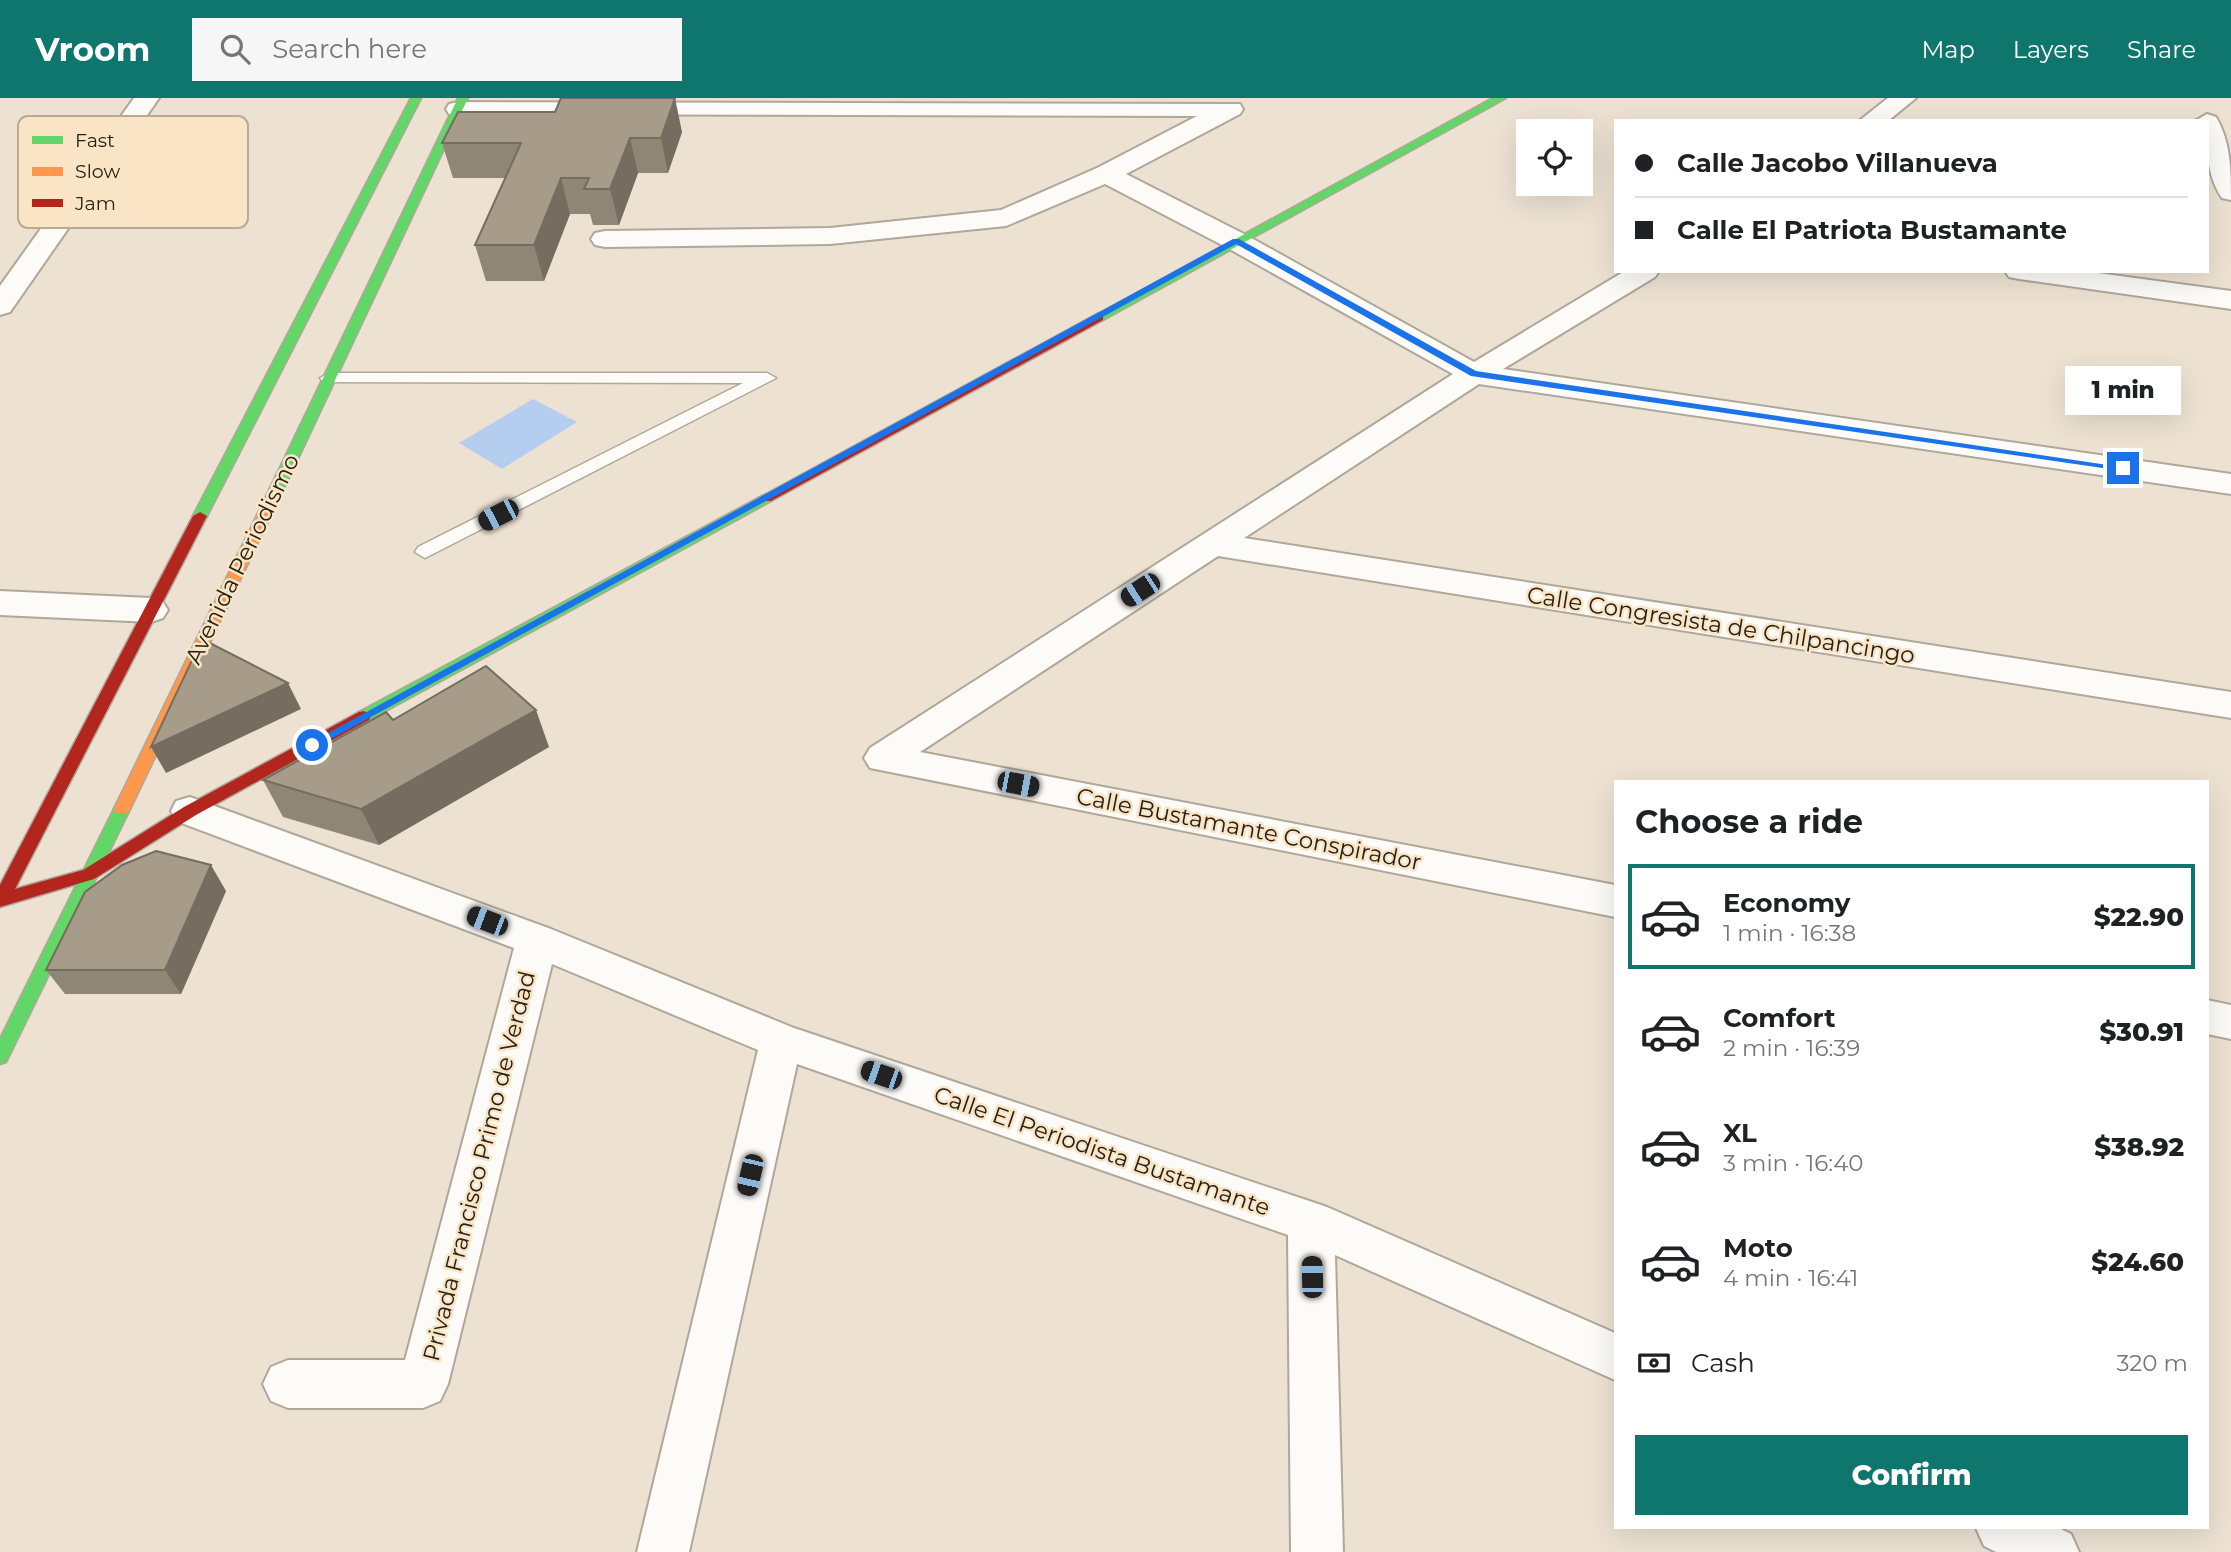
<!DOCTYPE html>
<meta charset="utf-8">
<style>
:root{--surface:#fff;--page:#f6f6f6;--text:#202124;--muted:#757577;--line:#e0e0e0;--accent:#0f766e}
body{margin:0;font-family:Montserrat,sans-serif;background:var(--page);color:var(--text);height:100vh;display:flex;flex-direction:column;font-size:26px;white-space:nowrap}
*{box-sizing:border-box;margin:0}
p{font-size:23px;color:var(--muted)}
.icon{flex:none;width:38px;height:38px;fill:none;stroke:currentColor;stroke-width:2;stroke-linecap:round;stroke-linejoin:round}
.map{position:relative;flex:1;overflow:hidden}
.sheet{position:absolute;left:1614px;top:682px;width:595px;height:749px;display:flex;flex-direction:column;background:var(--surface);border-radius:0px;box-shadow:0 7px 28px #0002}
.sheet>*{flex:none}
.banner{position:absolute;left:1614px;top:21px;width:595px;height:154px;border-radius:0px;box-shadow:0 7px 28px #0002;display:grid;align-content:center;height:154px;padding:0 21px;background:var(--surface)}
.controls{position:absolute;left:1516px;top:21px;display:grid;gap:14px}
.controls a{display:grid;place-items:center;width:77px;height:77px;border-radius:0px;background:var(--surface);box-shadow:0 7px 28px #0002;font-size:35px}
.end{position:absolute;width:32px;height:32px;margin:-16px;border:9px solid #1a73e8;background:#fff;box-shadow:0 0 0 4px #fff}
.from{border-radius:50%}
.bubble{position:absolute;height:49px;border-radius:0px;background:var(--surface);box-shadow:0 7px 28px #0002;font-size:23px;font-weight:800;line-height:49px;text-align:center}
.car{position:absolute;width:21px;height:42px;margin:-21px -10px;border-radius:9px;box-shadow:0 0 5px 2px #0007;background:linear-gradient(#222 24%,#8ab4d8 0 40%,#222 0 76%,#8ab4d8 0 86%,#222 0)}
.banner b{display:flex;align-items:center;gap:24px;height:66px;font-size:26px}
.banner b+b{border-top:2px solid var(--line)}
.banner i{width:18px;height:18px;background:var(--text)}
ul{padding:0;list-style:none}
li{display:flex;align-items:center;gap:21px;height:105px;margin:0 14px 10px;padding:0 7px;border:4px solid transparent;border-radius:0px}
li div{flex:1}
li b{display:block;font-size:26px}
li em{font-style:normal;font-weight:800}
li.active{border-color:var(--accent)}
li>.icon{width:63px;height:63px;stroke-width:1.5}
h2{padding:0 21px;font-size:32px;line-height:84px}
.pay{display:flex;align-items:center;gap:18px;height:77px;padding:0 21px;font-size:26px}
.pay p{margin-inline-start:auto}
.cta{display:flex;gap:14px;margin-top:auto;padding:14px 21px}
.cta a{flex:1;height:80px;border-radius:0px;background:var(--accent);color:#fff;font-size:28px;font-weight:800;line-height:80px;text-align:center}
header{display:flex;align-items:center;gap:42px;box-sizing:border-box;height:98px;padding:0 35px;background:var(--accent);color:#fff}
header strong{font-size:33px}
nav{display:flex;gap:38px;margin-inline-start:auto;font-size:24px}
.search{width:490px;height:63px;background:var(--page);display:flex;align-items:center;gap:18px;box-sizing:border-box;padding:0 24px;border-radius:0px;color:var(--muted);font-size:26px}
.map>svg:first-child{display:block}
.water{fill:#b5ceef}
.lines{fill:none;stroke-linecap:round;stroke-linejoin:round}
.lane-casing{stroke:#afa79a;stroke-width:3}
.street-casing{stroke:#afa79a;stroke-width:4}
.fast-casing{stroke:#afa79a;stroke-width:3}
.slow-casing{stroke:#afa79a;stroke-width:3}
.jam-casing{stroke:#afa79a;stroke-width:3}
.lane{fill:#fcfbf8;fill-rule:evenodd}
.street{fill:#fcfbf8;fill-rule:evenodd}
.fast{fill:#63d668;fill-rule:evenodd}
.slow{fill:#ff974d;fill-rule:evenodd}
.jam{fill:#b3261e;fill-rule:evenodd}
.wall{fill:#908676}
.shaded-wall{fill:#756d60}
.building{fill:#a79c89;stroke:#756d60;stroke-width:2}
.route{fill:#1a73e8}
.labels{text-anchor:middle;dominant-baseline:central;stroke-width:5;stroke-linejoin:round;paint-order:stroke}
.street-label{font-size:23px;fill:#272014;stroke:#f9e5c6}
.key{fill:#f9e5c6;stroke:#baaa91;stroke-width:2}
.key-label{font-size:19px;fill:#272014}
</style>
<header>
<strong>Vroom</strong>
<div class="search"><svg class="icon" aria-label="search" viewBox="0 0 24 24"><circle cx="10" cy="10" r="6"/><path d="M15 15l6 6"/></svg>Search here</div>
<nav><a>Map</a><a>Layers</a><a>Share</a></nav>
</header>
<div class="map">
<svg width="2231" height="1454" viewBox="0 0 2231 1454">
<rect width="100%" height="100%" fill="#ede2d2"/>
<polygon class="water" points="533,301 577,324 502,371 459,345"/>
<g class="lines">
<g class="lane-casing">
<polygon id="lane" points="329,275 767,275 776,280 425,460 415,454 418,449 743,285 323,284 320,280"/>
</g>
<g class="street-casing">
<g id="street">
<polygon points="134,0 159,0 10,214 0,217 0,188"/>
<polygon points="1888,0 1916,0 1888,23 1859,23"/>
<polygon points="458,4 1240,6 1243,11 1240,16 1126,76 1246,137 1474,264 1625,173 1659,173 1655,179 1503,271 2231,376 2231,396 1479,286 1244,440 2231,594 2231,620 1218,458 920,654 1615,787 1615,819 870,670 864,660 870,650 1453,276 1226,149 1105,86 1006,128 830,146 605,149 595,147 591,141 595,135 605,133 830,130 1001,112 1097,70 1197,18 449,16 446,11 449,6"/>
<path d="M2207,16L2216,19C2231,44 2231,73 2231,102L2222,100C2206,77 2207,49 2207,23H2195Z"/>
<polygon points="2005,173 2083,173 2231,193 2231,211 2019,181 2009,179"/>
<polygon points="0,493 151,500 163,504 168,512 163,520 151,524 0,517"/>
<polygon points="190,699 551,831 794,930 1327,1109 1615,1235 1615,1282 1335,1157 1343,1454 1291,1454 1288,1137 797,966 689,1454 637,1454 758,952 552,866 448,1286 440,1303 423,1310 288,1310 271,1303 263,1286 271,1269 288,1262 405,1262 514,850 176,723 171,713 176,703"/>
<polygon points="2207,902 2231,907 2231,941 2207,936"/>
<polygon points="1976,1430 2059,1430 2071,1436 2079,1454 1996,1454 1984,1448"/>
</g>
</g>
<g class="fast-casing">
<g id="fast">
<polygon points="411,0 421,0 207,418 200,422 195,421 193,418"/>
<polygon points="458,0 468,0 276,407 269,411 264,410 262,407"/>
<polygon points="1493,0 1506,0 1103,222 1099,223 1093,219"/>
<polygon points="766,396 771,397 771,403 369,622 364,623 357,618 359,614"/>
<polygon points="122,705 130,711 6,964 0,966 0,941 114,711"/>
</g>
</g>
<g class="slow-casing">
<polygon id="slow" points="269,403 276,407 130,711 128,715 116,715 114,711 262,407"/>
</g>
<g class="jam-casing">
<g id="jam">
<polygon points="1099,215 1103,216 1103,222 771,403 761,403 759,400"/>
<polygon points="200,414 207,418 15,791 83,772 184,709 359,614 364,613 371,618 369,622 196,717 94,781 0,809 0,787 193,418"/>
</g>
</g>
<use href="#lane" class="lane"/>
<use href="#street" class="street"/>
<use href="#fast" class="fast"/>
<use href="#slow" class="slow"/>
<use href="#jam" class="jam"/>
</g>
<g class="wall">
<polygon points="555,14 682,34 668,75 638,75 619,127 593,127 590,116 570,116 544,183 486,183 475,147 505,80 453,80 442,45"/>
<polygon points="393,622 549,649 379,747 283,719 263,682"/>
<polygon points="226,793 181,896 65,896 46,872"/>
</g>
<g class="shaded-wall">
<polygon points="675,0 682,34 668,75 661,40"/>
<polygon points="630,40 638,75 619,127 610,91"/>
<polygon points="561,80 570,116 544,183 534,147"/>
<polygon points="288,585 301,611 166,675 151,649"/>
<polygon points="536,612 549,649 379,747 361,711"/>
<polygon points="211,767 226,793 181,896 165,872"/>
</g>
<g class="building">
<polygon points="561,0 675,0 661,40 630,40 610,91 584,91 589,80 561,80 534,147 475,147 521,45 442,45 458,14 555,14"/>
<polygon points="202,541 288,585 151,649"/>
<polygon points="486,568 536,612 361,711 263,682 386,614 393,622"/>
<polygon points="156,753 211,767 165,872 46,872 85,794 122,767"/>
</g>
<polygon class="route" points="1233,141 1239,141 1476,273 2128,370 2123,373 1471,278 1236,146 316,649 306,647"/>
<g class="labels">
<g class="street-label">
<text transform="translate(242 461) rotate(-64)">Avenida Periodismo</text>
<text transform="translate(1721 527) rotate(9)">Calle Congresista de Chilpancingo</text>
<text transform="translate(1249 731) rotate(11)">Calle Bustamante Conspirador</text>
<text transform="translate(1102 1053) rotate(19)">Calle El Periodista Bustamante</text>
<text transform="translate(479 1068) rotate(-76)">Privada Francisco Primo de Verdad</text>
</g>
</g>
<rect x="18" y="18" width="230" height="112" rx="10" class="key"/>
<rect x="32" y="38" width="31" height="8" fill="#63d668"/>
<rect x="32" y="69" width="31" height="9" fill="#ff974d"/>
<rect x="32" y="101" width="31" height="8" fill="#b3261e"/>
<g class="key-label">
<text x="75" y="49">Fast</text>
<text x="75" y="80">Slow</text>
<text x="75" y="112">Jam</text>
</g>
</svg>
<div class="controls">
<a><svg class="icon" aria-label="locate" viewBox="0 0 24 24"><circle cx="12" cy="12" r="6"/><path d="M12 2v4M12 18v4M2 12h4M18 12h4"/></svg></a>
</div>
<i class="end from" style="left:312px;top:647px"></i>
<i class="end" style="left:2123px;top:370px"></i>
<div class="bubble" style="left:2065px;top:268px;width:116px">1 min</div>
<i class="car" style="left:498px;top:417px;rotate:243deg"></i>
<i class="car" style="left:1140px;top:492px;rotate:237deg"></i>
<i class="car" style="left:1018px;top:686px;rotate:101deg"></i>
<i class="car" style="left:487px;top:823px;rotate:291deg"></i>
<i class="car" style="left:881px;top:977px;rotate:289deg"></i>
<i class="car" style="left:750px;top:1077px;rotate:193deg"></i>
<i class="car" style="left:1312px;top:1179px;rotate:359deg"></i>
<div class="banner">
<b><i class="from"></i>Calle Jacobo Villanueva</b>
<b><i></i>Calle El Patriota Bustamante</b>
</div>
<section class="sheet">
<h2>Choose a ride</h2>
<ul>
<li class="active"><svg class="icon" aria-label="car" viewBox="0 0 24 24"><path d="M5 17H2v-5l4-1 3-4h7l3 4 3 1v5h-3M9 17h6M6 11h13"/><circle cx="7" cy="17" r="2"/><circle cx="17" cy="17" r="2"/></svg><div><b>Economy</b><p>1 min · 16:38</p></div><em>$22.90</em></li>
<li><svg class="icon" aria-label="car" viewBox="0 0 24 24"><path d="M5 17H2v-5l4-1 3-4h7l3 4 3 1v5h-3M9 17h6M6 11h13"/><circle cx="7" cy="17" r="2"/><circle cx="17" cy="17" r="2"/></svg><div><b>Comfort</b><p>2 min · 16:39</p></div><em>$30.91</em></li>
<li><svg class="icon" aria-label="car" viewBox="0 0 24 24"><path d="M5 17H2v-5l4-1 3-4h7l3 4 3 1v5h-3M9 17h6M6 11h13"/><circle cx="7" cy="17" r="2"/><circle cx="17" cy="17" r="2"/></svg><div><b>XL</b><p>3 min · 16:40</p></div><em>$38.92</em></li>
<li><svg class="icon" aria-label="car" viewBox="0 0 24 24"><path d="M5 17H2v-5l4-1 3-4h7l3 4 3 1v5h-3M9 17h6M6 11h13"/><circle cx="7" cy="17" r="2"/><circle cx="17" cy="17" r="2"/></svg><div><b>Moto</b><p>4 min · 16:41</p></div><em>$24.60</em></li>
</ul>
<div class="pay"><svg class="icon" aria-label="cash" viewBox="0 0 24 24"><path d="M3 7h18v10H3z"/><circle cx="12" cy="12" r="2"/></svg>Cash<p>320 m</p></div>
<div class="cta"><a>Confirm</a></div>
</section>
</div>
